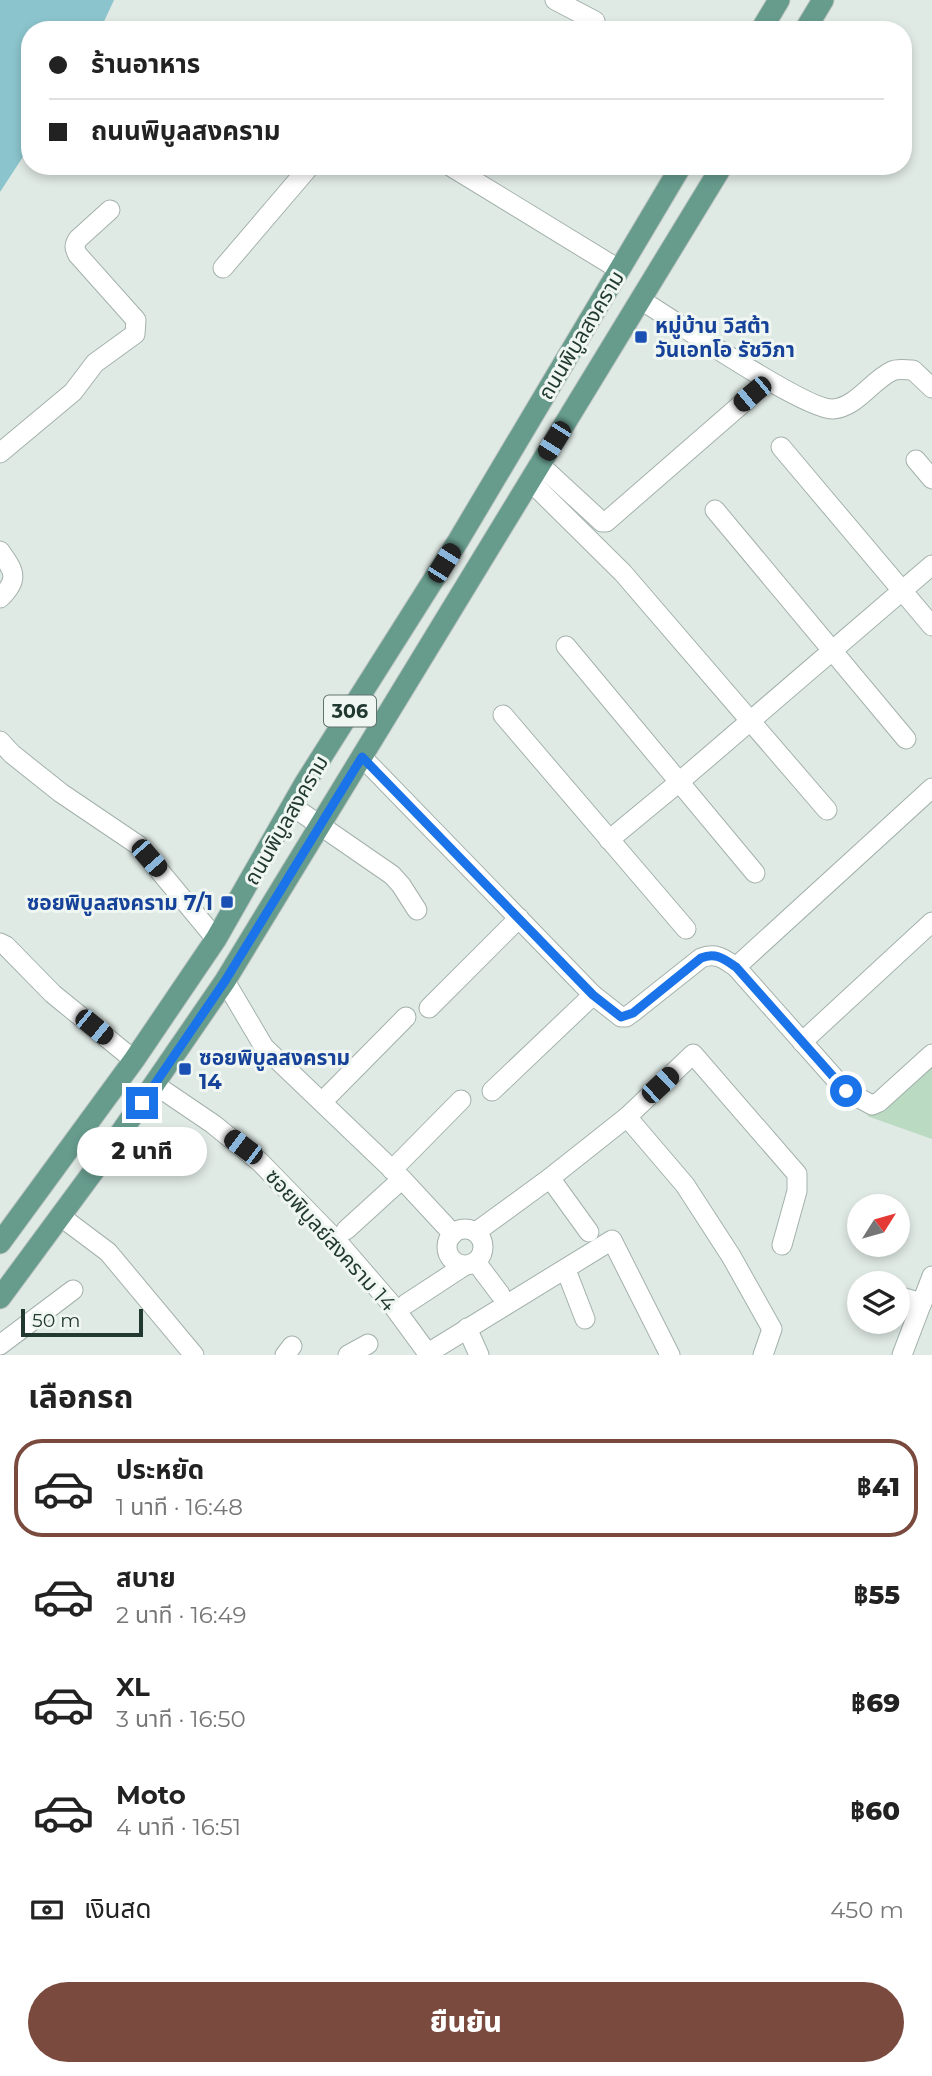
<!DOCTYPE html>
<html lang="th">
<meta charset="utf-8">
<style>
:root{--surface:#fff;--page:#f6f6f6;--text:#222;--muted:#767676;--line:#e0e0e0;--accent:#7b4a3e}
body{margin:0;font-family:Montserrat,"Noto Sans Thai",sans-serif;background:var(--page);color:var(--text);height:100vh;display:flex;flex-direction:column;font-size:26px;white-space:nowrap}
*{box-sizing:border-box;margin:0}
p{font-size:23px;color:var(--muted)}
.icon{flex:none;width:38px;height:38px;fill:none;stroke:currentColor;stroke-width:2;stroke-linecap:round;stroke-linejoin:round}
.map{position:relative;height:1355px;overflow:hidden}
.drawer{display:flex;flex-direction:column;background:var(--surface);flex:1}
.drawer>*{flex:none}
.guide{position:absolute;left:21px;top:21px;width:891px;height:154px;border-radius:28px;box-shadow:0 4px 10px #0003;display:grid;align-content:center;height:154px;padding:0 28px;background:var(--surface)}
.needle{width:46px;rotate:53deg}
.tools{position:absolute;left:847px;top:1194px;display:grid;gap:14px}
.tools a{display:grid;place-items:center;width:63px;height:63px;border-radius:50%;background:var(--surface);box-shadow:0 4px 10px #0003;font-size:35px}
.scale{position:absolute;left:21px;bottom:18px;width:122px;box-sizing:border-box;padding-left:7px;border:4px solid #223932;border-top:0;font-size:19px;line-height:24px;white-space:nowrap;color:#223932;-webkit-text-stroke:5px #f0f7f3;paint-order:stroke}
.end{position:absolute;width:32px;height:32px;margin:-16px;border:9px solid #1a73e8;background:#fff;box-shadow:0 0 0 4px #fff}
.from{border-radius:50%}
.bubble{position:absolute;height:49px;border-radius:24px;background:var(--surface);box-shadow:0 4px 10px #0003;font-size:23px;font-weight:800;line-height:49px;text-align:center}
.car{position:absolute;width:21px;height:42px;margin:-21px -10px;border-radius:9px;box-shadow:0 0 5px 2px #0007;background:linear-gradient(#222 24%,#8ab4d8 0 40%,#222 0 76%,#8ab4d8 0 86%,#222 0)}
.guide b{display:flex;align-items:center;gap:24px;height:66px;font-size:26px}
.guide b+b{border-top:2px solid var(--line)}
.guide i{width:18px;height:18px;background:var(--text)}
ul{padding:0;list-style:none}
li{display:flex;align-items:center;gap:21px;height:98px;margin:0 14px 10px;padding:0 14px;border:4px solid transparent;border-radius:28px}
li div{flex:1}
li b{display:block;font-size:26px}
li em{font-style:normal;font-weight:800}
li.selected{border-color:var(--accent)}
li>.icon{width:63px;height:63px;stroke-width:1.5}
h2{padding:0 28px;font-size:32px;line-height:84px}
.pay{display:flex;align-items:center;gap:18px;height:77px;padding:0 28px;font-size:26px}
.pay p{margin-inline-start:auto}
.action{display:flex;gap:14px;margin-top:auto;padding:14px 28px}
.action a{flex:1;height:80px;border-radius:42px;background:var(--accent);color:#fff;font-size:28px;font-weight:800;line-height:80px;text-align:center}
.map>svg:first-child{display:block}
.green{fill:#badac1}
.water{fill:#8bc4cc}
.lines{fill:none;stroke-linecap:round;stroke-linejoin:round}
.minor-casing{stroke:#a3b1ac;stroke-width:21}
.major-casing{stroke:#bdc4c2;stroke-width:23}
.minor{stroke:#fff;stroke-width:19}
.major{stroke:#679c8d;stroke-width:21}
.route{stroke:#1a73e8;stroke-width:9}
.transit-dot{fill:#1a4fb4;stroke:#f0f7f3;stroke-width:2.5}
.labels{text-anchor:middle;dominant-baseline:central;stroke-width:6;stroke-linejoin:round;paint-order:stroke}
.shield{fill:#f0f7f3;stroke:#60726c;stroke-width:2}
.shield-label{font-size:19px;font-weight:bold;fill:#223932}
.transit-label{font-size:21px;font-weight:bold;fill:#164399;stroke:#f0f7f3;text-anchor:start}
.street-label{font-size:21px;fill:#223932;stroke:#f0f7f3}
</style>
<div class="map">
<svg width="932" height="1355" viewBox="0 0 932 1355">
<rect width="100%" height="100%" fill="#e0eae5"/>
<polygon class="green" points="932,1057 932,1139 867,1116"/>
<polygon class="water" points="0,0 114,0 100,30 30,30 30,146 0,192"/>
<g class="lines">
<g class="minor-casing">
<g id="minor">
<polyline points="555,0 595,21"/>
<polyline points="450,166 620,270"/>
<polyline points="223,268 310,166"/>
<path d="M641,300C672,319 806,411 833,409C857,407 871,381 892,371C898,368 906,370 913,370L932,388"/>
<polyline points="781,447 932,626"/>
<path d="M0,453L73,392L95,363L135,334L136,320L78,255C74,248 74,245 78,239L110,210"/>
<polyline points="916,460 932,479"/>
<polyline points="539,464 602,522 606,522 752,395"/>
<polyline points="530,481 623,573 827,810"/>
<polyline points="715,510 906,739"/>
<path d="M0,551C14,571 20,579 0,598"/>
<polyline points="566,646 755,873"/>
<polyline points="503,715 686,929"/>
<polyline points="0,741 12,754 61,793 138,845 216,939"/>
<path d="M362,757L593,995L621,1017H626L633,1012L701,958C716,952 724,959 736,967L846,1091L872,1105L879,1102L932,1054"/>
<polyline points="292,806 392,875 401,885 417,910"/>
<polyline points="609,840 678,783 932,565"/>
<polyline points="0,943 6,946 53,994 134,1060"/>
<polyline points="736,967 932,788"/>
<polyline points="225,981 264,1047 402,1179 453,1234"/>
<polyline points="429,1008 519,918"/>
<polyline points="802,1042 932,922"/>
<polyline points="154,1084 213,1124 260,1162 337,1241 393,1306 429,1355"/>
<polyline points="492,1091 593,995"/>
<polyline points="322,1102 406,1017"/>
<polyline points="627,1117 685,1185 731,1256 772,1329 763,1355"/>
<polyline points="392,1170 461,1100"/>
<polyline points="550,1178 589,1232"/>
<polyline points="60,1216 108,1252 194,1355"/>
<circle cx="465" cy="1247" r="18"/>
<polyline points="346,1230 402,1179"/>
<polyline points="476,1232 550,1178 627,1117 693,1054 797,1174 797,1191 782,1245"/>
<polyline points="476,1262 500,1294"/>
<polyline points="566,1270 585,1319"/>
<polyline points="898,1296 922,1303"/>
<polyline points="406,1304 464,1266"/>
<polyline points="467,1328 479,1355"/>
<polyline points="0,1345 73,1290"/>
<polyline points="428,1353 612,1240 670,1355"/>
<polyline points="285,1355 292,1346"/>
<polyline points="348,1355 368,1344"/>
<polyline points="902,1355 932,1276"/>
</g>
</g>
<g class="major-casing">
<g id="major">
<polyline points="761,30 779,0"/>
<polyline points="805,30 823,0"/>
<polyline points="0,1243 134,1060 216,939 305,783 458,541 681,166"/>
<polyline points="0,1298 104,1157 225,981 722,166"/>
</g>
</g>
<use href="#minor" class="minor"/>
<use href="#major" class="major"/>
</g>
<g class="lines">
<path class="route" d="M142,1103L225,981L362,757L593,995L621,1017L633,1013L701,958C716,952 724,959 736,967L846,1091"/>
</g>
<g class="transit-dot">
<rect x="634" y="330" width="14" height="14" rx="3.5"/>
<rect x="220" y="895" width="14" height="14" rx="3.5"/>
<rect x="178" y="1062" width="14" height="14" rx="3.5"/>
</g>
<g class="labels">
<rect class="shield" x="324" y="695.5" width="52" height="31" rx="5"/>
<g class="shield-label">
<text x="350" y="711">306</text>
</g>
<g class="transit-label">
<text x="655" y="325">หมู่บ้าน วิสต้า<tspan x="655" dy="24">วันเอทโอ รัชวิภา</tspan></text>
<text x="213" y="902" text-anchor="end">ซอยพิบูลสงคราม 7/1</text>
<text x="199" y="1057">ซอยพิบูลสงคราม<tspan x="199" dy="24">14</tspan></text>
</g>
<g class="street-label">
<text transform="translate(581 335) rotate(-59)">ถนนพิบูลสงคราม</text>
<text transform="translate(286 820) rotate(-60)">ถนนพิบูลสงคราม</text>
<text transform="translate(331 1240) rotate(48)">ซอยพิบูลย์สงคราม 14</text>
</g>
</g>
</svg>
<div class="tools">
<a><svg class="needle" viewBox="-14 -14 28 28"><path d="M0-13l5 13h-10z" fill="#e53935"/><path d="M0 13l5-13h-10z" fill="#767676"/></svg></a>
<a><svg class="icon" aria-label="layers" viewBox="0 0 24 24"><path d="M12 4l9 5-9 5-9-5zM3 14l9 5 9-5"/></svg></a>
</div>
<div class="scale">50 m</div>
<i class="end from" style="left:846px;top:1091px"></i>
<i class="end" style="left:142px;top:1103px"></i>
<div class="bubble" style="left:77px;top:1127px;width:130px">2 นาที</div>
<i class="car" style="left:752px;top:394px;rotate:230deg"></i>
<i class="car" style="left:554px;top:441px;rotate:212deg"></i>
<i class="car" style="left:444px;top:563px;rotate:32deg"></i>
<i class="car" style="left:149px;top:858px;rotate:139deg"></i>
<i class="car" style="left:94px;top:1027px;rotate:129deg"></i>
<i class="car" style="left:660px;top:1085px;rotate:47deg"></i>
<i class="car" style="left:243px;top:1147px;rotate:307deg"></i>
<div class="guide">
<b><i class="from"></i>ร้านอาหาร</b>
<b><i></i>ถนนพิบูลสงคราม</b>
</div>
</div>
<section class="drawer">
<h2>เลือกรถ</h2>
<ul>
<li class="selected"><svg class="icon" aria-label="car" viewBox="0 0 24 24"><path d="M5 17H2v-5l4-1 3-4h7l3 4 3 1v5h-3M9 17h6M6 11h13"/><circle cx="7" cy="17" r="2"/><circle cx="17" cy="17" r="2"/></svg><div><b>ประหยัด</b><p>1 นาที · 16:48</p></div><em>฿41</em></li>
<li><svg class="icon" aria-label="car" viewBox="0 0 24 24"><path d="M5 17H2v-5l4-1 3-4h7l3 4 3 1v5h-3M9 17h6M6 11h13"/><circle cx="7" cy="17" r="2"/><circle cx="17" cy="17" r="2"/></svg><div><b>สบาย</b><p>2 นาที · 16:49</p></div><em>฿55</em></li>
<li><svg class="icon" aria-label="car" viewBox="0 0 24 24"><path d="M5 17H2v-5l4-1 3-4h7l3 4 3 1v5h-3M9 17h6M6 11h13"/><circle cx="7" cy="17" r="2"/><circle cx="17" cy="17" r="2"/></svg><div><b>XL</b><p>3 นาที · 16:50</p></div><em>฿69</em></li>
<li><svg class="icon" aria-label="car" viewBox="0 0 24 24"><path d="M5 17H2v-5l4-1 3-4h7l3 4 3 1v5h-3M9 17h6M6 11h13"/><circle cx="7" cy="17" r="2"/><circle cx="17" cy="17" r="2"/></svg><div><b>Moto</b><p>4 นาที · 16:51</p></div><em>฿60</em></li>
</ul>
<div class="pay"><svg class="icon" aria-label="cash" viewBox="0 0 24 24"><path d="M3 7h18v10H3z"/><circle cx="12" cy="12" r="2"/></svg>เงินสด<p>450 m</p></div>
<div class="action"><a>ยืนยัน</a></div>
</section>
